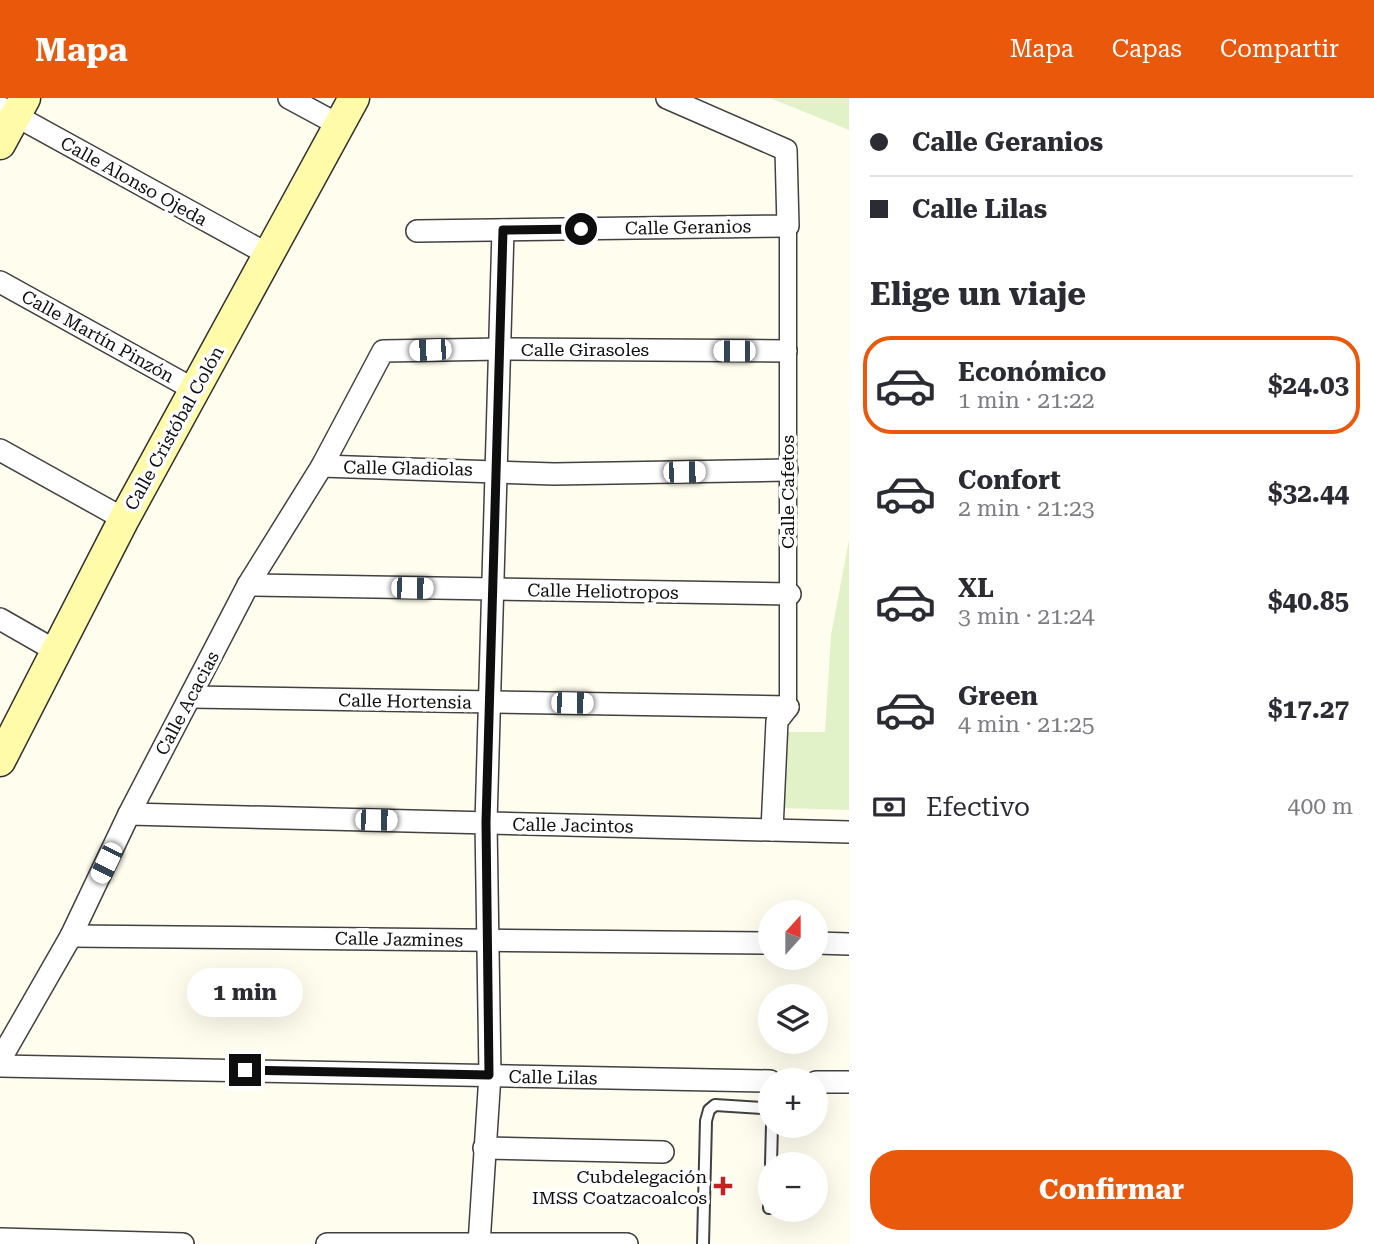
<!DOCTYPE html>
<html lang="es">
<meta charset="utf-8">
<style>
:root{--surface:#fff;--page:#f7f7f7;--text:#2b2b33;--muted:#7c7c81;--line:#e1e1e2;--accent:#ea580c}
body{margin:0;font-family:"Roboto Serif",serif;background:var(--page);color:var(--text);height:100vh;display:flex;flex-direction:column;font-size:26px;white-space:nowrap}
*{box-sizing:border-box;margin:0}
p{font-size:23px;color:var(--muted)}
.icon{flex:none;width:38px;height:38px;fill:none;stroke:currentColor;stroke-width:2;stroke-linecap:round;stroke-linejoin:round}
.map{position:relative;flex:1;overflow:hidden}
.side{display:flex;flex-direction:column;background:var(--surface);width:525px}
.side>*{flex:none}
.guide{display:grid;align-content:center;height:154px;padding:0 21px;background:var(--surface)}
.needle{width:46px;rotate:21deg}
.tools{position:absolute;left:758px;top:802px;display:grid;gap:14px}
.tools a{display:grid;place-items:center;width:70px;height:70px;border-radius:50%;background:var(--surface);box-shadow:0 7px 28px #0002;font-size:35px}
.end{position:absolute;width:32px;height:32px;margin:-16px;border:9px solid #0e0e0e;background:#fff;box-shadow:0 0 0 4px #fff}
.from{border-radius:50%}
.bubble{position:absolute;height:49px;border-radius:24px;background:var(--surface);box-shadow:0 7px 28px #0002;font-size:23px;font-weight:700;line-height:49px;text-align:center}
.car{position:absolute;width:21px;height:42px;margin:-21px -10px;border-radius:9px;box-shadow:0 0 5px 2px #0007;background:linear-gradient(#fff 24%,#345 0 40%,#fff 0 76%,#345 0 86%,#fff 0)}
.guide b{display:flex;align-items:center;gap:24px;height:66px;font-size:26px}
.guide b+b{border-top:2px solid var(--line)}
.guide i{width:18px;height:18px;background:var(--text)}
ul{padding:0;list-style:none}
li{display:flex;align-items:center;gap:21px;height:98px;margin:0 14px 10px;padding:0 7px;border:4px solid transparent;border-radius:28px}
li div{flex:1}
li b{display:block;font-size:26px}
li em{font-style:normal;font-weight:700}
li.current{border-color:var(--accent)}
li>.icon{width:63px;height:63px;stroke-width:1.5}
h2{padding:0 21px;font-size:32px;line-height:84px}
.pay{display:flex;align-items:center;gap:18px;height:77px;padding:0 21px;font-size:26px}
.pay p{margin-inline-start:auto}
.button{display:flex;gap:14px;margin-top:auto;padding:14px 21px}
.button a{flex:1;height:80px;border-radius:28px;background:var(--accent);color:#fff;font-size:28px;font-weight:700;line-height:80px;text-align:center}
header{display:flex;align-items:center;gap:42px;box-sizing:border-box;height:98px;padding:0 35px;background:var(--accent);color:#fff}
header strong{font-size:33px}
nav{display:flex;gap:38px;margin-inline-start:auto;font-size:24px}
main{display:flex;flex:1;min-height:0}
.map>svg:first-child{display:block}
.pitch{fill:#e1f2c8}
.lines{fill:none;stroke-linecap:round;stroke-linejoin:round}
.service-casing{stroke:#414141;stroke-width:14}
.pedestrian-casing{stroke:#414141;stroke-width:19}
.minor-casing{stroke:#414141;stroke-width:24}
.secondary-casing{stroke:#303030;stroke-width:33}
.service{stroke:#fff;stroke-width:10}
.pedestrian{stroke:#fff;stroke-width:16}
.minor{stroke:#fff;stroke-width:21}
.secondary{stroke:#fffba9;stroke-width:30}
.route{stroke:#0e0e0e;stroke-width:9}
.poi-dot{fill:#c32320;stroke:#fff;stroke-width:2.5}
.labels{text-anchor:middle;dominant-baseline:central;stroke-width:7;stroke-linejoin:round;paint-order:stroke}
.street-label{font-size:18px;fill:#0e0e0e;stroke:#fff}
.poi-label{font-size:18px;fill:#0e0e0e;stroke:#fff;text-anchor:end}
</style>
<header>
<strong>Mapa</strong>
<nav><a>Mapa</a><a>Capas</a><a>Compartir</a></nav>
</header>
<main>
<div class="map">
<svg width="849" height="1146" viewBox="0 0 849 1146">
<rect width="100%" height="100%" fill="#fffdee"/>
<g class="pitch">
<polygon points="770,0 849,0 849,32"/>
<polygon points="849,442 849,712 780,710 780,634 825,634 831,537"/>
</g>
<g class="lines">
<g class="service-casing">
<g id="service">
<polyline points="771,1066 772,1027"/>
<polyline points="769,1110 770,1087"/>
<polyline points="703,1146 706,1023 709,1012 715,1007 762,1010 770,1016"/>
</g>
</g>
<g class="pedestrian-casing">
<polyline id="pedestrian" points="788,609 788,128"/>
</g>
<g class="minor-casing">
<g id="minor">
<polyline points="289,0 339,27"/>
<polyline points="0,9 269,157"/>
<polyline points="417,133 788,128 786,52 667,0"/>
<polyline points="0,184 195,292"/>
<polyline points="0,352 124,421"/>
<polyline points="322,368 554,376 787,372"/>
<polyline points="248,487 790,496"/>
<polyline points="0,521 56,553"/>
<polyline points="191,599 788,609"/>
<polyline points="129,716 849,734"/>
<polyline points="772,732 777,623 788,609"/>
<polyline points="71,838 770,845"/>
<polyline points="816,845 849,846"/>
<polyline points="0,962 71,838 129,716 248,487 322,368 383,253 501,251 786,253"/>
<polyline points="0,968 770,983"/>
<polyline points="816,984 849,984"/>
<polyline points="484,1050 663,1054"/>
<polyline points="0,1141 183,1146"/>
<polyline points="327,1146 627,1146"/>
<polyline points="479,1146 490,977 486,725 503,132"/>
</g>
</g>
<g class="secondary-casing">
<g id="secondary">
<polyline points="0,46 25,0"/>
<polyline points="0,663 124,421 354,0"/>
</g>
</g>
<use href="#service" class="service"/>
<use href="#pedestrian" class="pedestrian"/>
<use href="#minor" class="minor"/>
<use href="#secondary" class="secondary"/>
</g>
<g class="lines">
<polyline class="route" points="245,972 489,977 486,724 503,132 581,131"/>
</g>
<path class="poi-dot" d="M719.5 1077.5h7v7h7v7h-7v7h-7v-7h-7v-7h7z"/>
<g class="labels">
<g class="street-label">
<text transform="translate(134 83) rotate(29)">Calle Alonso Ojeda</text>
<text transform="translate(688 129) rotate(-1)">Calle Geranios</text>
<text transform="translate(98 238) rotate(29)">Calle Martín Pinzón</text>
<text x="585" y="251">Calle Girasoles</text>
<text transform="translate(174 330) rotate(-61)">Calle Cristóbal Colón</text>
<text transform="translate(408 370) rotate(1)">Calle Gladiolas</text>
<text transform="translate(787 394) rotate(-90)">Calle Cafetos</text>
<text transform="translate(603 493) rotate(1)">Calle Heliotropos</text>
<text transform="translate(405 603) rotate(1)">Calle Hortensia</text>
<text transform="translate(187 605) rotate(-62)">Calle Acacias</text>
<text transform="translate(573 727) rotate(1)">Calle Jacintos</text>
<text transform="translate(399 841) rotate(1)">Calle Jazmines</text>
<text transform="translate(553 979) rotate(1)">Calle Lilas</text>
</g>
<g class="poi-label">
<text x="707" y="1078">Cubdelegación<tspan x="707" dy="21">IMSS Coatzacoalcos</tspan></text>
</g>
</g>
</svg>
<div class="tools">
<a><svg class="needle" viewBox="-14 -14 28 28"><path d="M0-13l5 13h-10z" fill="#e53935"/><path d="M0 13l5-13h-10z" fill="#7c7c81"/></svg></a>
<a><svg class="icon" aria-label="layers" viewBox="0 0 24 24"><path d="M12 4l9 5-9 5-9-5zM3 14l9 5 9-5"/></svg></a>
<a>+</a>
<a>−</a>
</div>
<i class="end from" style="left:581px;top:131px"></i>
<i class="end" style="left:245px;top:972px"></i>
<div class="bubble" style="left:187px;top:870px;width:116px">1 min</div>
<i class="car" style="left:430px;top:252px;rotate:268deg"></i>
<i class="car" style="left:734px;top:253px;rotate:270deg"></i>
<i class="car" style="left:684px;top:374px;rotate:89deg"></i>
<i class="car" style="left:412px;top:490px;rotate:91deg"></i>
<i class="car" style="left:572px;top:605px;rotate:91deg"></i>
<i class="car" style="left:376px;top:722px;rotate:91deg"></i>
<i class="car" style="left:106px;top:765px;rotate:206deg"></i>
</div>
<section class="side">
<div class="guide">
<b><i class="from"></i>Calle Geranios</b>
<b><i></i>Calle Lilas</b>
</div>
<h2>Elige un viaje</h2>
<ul>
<li class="current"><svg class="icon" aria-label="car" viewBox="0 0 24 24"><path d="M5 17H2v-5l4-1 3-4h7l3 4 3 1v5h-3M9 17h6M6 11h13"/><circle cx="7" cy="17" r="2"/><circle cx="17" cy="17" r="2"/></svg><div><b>Económico</b><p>1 min · 21:22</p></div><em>$24.03</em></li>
<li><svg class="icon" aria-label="car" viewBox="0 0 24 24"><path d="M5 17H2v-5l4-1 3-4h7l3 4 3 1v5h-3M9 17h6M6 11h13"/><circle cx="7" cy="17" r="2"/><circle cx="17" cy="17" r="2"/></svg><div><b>Confort</b><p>2 min · 21:23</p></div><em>$32.44</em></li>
<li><svg class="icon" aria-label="car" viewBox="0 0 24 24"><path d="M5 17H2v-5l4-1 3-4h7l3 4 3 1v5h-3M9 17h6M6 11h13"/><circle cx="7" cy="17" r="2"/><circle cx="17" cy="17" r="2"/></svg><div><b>XL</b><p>3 min · 21:24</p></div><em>$40.85</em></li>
<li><svg class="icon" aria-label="car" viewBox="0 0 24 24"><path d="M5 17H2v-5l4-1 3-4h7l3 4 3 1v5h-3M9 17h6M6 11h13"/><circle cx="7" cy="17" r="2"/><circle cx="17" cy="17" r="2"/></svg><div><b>Green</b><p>4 min · 21:25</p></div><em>$17.27</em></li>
</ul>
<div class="pay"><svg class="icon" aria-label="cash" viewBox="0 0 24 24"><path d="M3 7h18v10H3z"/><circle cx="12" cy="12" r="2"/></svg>Efectivo<p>400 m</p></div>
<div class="button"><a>Confirmar</a></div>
</section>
</main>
